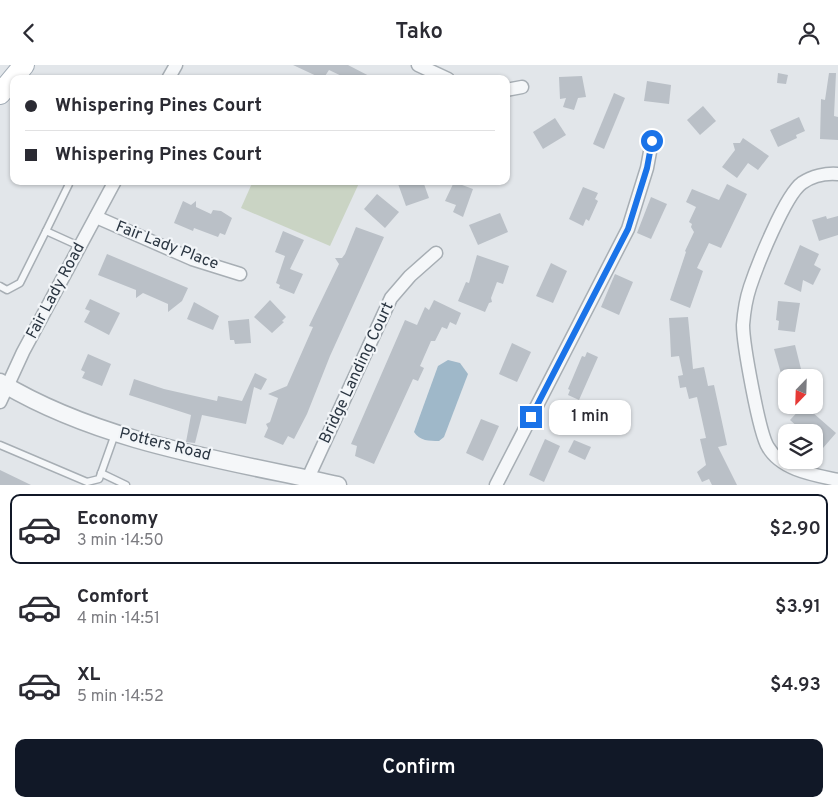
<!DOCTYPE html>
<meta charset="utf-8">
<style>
:root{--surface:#fff;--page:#f7f7f7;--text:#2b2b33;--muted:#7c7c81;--line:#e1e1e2;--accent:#111827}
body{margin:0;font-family:Overpass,sans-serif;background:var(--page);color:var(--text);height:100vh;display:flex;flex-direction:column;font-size:19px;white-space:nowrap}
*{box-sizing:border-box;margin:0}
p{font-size:16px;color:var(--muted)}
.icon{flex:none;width:28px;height:28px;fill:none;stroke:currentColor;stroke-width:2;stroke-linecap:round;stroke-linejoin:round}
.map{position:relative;height:420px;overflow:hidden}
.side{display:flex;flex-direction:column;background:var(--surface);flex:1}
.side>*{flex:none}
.hud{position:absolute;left:10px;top:10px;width:500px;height:110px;border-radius:10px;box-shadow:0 1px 4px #0004;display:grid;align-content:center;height:110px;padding:0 15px;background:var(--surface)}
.needle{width:32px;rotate:203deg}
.controls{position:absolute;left:778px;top:304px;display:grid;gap:10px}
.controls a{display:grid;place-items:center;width:45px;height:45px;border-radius:10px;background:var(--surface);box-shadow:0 1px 4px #0004;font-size:25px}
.end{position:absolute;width:22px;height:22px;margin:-11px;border:6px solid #1a73e8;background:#fff;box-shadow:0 0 0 2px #fff}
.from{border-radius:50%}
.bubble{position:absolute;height:35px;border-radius:10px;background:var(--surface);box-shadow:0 1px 4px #0004;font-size:16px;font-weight:600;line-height:35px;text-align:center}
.hud b{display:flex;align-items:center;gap:18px;height:48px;font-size:19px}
.hud b+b{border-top:1px solid var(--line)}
.hud i{width:12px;height:12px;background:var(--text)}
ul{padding:9px 0 0;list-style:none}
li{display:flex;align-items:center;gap:15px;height:70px;margin:0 10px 8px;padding:0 5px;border:2px solid transparent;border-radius:10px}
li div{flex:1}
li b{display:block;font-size:19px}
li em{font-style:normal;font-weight:600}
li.on{border-color:var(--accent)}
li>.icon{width:45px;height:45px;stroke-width:1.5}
.primary-button{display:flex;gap:10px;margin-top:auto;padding:10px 15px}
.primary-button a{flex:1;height:58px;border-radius:10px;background:var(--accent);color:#fff;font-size:20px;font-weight:600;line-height:58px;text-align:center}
header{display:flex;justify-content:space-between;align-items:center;height:65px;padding:0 15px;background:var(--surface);font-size:22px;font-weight:600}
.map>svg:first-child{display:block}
.green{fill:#cad4c4}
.water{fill:#9fb8c9}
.building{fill:#bac0c7}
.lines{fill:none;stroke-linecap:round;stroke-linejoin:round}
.service-casing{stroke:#a7aeb4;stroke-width:9}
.minor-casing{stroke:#a7aeb4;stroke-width:15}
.tertiary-casing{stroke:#a7aeb4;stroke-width:19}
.primary-casing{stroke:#a2acb6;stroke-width:22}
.service{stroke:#f5f7f9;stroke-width:6}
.minor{stroke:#f5f7f9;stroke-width:12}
.tertiary{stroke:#f5f7f9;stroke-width:16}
.primary{stroke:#fff;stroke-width:20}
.route{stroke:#1a73e8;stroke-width:6}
.labels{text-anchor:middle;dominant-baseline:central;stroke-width:4.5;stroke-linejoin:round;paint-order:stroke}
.street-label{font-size:16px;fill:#2b3642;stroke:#f2f5f8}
</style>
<header><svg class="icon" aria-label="back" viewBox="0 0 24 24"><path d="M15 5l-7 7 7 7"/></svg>Tako<svg class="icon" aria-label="person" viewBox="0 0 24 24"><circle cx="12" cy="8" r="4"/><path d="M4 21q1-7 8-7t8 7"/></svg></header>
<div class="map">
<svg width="838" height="420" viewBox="0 0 838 420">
<rect width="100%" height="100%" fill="#e2e6ea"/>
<polygon class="green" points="253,116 360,116 330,181 241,143"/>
<path class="water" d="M448,295L460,298L468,309L444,372L439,376C429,376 420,376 414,367L438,301Z"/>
<g class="building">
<polygon points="293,0 348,0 375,14 348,14 329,5 323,14"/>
<polygon points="778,8 788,10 786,19 777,18"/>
<polygon points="829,8 836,8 834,51 838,52 838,75 820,74 821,34 825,35"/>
<polygon points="582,11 586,32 578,33 574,45 563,42 566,33 560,34 559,12"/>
<polygon points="647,16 671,20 669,39 644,36"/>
<polygon points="614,28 625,33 604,84 593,79"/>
<polygon points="703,41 716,56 700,70 687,55"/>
<polygon points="799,52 805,66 796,70 797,73 778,82 770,65"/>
<polygon points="555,53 566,70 543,84 533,67"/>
<polygon points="743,73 769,91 758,105 748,98 737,113 722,102 735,85 733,78 740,78"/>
<polygon points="397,116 420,116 421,120 424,119 429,133 406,141"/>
<polygon points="454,117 473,124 463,152 453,147 456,140 445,136"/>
<polygon points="727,119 747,129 721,183 709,178 697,203 703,206 690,243 670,235 686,187 685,186 694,167 691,162 692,159 689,157 696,142 686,137 692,124 719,135"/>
<polygon points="583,122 598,128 595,134 598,136 589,156 586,154 583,161 569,154"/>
<polygon points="377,129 399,147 385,163 364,144"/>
<polygon points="651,132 667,139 651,174 637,168"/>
<polygon points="183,136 191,140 196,136 196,142 211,149 213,145 221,146 232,153 225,170 220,168 218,172 194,163 193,166 174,158"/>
<polygon points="500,148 508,167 478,180 469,160"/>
<polygon points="826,151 827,154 838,151 838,170 819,176 812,155"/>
<polygon points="356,162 384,172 330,291 307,349 294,374 288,371 283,380 264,372 268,363 266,359 270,357 278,333 268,329 287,321 313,262 309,261 339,199 335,193 342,193 345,189"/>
<polygon points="283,166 304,175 290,204 303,209 294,229 279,223 280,220 276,218 285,191 275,187"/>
<polygon points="800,180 819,189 814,200 821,204 813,220 803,215 801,227 784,219"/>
<polygon points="107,189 188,223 182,236 168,247 168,239 143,228 136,233 136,225 98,210"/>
<polygon points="477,190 509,201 503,219 497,217 491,233 492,237 489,238 485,247 458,236 466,217 469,218"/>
<polygon points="551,198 567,206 553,238 536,231"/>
<polygon points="615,209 633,217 619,250 601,242"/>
<polygon points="90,234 120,248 109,270 84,257 90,246 85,244"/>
<polygon points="270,235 286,252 282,256 284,257 272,268 254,252"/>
<polygon points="434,235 461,248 456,260 450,257 447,264 442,262 435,276 431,276 420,301 424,303 418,316 413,314 374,399 355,391 357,381 351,379 405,255 417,260 425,242 429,245"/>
<polygon points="778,236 800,238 795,267 778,265 779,256 776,255"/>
<polygon points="194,237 219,251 213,265 187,254"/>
<polygon points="688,252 693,304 704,302 708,321 714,320 727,380 718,382 737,420 712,420 709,414 702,417 697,407 706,400 700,374 706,373 697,332 689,334 686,322 680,323 678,311 683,310 679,291 671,292 670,269 669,253"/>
<polygon points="249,254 251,278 235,279 234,275 230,275 228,256"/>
<polygon points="512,278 531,287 517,317 499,309"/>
<polygon points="795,280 803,312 782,312 774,284"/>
<polygon points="587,287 598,292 579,335 568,330 570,325 568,324 582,291 585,292"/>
<polygon points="88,289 111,299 102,321 82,313 85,307 81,305"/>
<polygon points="255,308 267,314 261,325 254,322 246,359 202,350 195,378 186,377 191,350 129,330 134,314 164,324 217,336 218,331 242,336"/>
<polygon points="804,340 836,368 823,383 814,374 814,368 804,361 800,364 790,355"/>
<polygon points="481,354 499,361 483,396 466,388"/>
<polygon points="545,374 560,381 544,417 529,410"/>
<polygon points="574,375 591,382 585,395 568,387"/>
<polygon points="0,405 31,420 0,420"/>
</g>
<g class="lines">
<g class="service-casing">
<g id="service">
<polyline points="46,166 69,119"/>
<polyline points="0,221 7,225 20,218 46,166 79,181"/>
<polyline points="0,380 87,417 99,414 115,369"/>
<polyline points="101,408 126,420"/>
</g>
</g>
<g class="minor-casing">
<g id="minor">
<polyline points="418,0 448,14"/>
<polyline points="168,14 176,0"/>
<polyline points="506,25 522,22"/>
<path d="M838,109C826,108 812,111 802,118C785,130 757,201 750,222C746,234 744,247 743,260C743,278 759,368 768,382C781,405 814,410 838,415"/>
<polyline points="96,152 192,194 240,209"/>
<polyline points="0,337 23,287 115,116"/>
<polyline points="308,413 391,233 410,211 436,188"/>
<polyline points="496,420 628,164 647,103 652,76"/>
</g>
</g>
<g class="tertiary-casing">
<path id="tertiary" d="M0,317C101,378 224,395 338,420"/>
</g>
<g class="primary-casing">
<polyline id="primary" points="0,29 24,0"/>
</g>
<use href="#service" class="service"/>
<use href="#minor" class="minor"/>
<use href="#tertiary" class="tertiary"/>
<use href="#primary" class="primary"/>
</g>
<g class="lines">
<polyline class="route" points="531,352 628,164 647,103 652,76"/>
</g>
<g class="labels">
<g class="street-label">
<text transform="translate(167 181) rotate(21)">Fair Lady Place</text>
<text transform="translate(56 226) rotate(-62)">Fair Lady Road</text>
<text transform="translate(357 308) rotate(-65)">Bridge Landing Court</text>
<text transform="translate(165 380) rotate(14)">Potters Road</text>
</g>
</g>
</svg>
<div class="controls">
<a><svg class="needle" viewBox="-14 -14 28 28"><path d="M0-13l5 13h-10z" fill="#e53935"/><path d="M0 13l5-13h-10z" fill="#7c7c81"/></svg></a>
<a><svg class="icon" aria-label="layers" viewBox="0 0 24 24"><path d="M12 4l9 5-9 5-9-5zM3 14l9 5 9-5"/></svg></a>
</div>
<i class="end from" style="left:652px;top:76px"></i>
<i class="end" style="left:531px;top:352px"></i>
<div class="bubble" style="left:549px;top:335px;width:82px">1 min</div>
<div class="hud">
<b><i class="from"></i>Whispering Pines Court</b>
<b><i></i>Whispering Pines Court</b>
</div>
</div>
<section class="side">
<ul>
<li class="on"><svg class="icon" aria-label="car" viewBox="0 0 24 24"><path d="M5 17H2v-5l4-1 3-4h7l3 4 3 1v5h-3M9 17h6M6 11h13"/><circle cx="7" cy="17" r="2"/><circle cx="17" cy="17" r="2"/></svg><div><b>Economy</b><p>3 min · 14:50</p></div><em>$2.90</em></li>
<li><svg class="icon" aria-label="car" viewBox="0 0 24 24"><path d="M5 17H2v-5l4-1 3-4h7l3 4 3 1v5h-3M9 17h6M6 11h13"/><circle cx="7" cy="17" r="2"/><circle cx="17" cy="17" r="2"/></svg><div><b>Comfort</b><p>4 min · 14:51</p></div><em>$3.91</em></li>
<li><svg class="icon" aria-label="car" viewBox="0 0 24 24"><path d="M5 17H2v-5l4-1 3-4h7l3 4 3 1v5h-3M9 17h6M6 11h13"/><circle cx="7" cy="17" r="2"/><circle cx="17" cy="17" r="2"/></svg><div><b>XL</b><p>5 min · 14:52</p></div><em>$4.93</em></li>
</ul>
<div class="primary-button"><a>Confirm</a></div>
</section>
